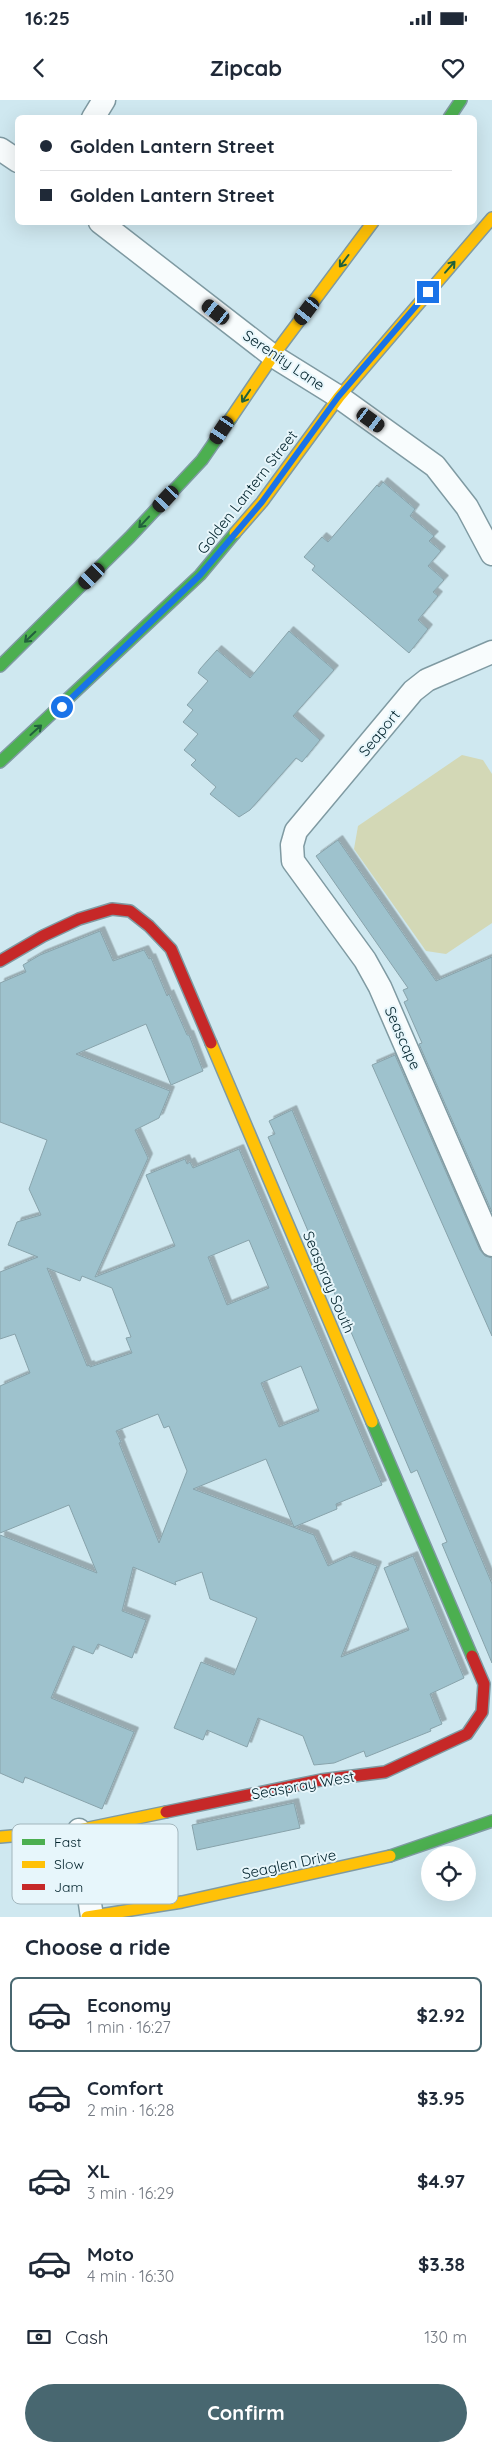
<!DOCTYPE html>
<meta charset="utf-8">
<style>
:root{--surface:#fff;--page:#f2f2f3;--text:#1f2937;--muted:#747a83;--line:#e0e1e3;--accent:#486770}
body{margin:0;font-family:Quicksand,sans-serif;background:var(--page);color:var(--text);height:100vh;display:flex;flex-direction:column;font-size:19px;white-space:nowrap}
*{box-sizing:border-box;margin:0}
p{font-size:16px;color:var(--muted)}
.icon{flex:none;width:28px;height:28px;fill:none;stroke:currentColor;stroke-width:2;stroke-linecap:round;stroke-linejoin:round}
.map{position:relative;height:1817px;overflow:hidden}
.side{display:flex;flex-direction:column;background:var(--surface);flex:1}
.side>*{flex:none}
.hud{position:absolute;left:15px;top:15px;width:462px;height:110px;border-radius:8px;box-shadow:0 5px 20px #0002;display:grid;align-content:center;height:110px;padding:0 25px;background:var(--surface)}
.buttons{position:absolute;left:421px;top:1746px;display:grid;gap:10px}
.buttons a{display:grid;place-items:center;width:55px;height:55px;border-radius:50%;background:var(--surface);box-shadow:0 5px 20px #0002;font-size:25px}
.end{position:absolute;width:22px;height:22px;margin:-11px;border:6px solid #1a73e8;background:#fff;box-shadow:0 0 0 2px #fff}
.from{border-radius:50%}
.car{position:absolute;width:15px;height:30px;margin:-15px -8px;border-radius:6px;box-shadow:0 0 4px 1px #0007;background:linear-gradient(#222 24%,#8ab4d8 0 40%,#222 0 76%,#8ab4d8 0 86%,#222 0)}
.hud b{display:flex;align-items:center;gap:18px;height:48px;font-size:19px}
.hud b+b{border-top:1px solid var(--line)}
.hud i{width:12px;height:12px;background:var(--text)}
ul{padding:0;list-style:none}
li{display:flex;align-items:center;gap:15px;height:75px;margin:0 10px 8px;padding:0 15px;border:2px solid transparent;border-radius:8px}
li div{flex:1}
li b{display:block;font-size:19px}
li em{font-style:normal;font-weight:700}
li.selected{border-color:var(--accent)}
li>.icon{width:45px;height:45px;stroke-width:1.5}
h2{padding:0 25px;font-size:22px;line-height:60px}
.pay{display:flex;align-items:center;gap:12px;height:55px;padding:0 25px;font-size:19px}
.pay p{margin-inline-start:auto}
.button{display:flex;gap:10px;margin-top:auto;padding:10px 25px}
.button a{flex:1;height:58px;border-radius:30px;background:var(--accent);color:#fff;font-size:20px;font-weight:700;line-height:58px;text-align:center}
.status{display:flex;justify-content:space-between;align-items:center;height:35px;padding:0 25px;background:var(--surface);direction:ltr}
.status svg{height:14px;fill:currentColor}
header{display:flex;justify-content:space-between;align-items:center;height:65px;padding:0 25px;background:var(--surface);font-size:22px;font-weight:700}
.map>svg:first-child{display:block}
.green{fill:#d3d8b6}
.building{fill:#9ec2cd;stroke:#88a3ab;fill-rule:evenodd;filter:url(#shadow)}
.lines{fill:none;stroke-linecap:round;stroke-linejoin:round}
.street-casing{stroke:#7f9aa2;stroke-width:25}
.fast-casing{stroke:#7f9aa2;stroke-width:14}
.slow-casing{stroke:#7f9aa2;stroke-width:14}
.jam-casing{stroke:#7f9aa2;stroke-width:14}
.street{stroke:#f8fcfd;stroke-width:22}
.fast{stroke:#4caf50;stroke-width:11}
.slow{stroke:#ffc107;stroke-width:11}
.jam{stroke:#c62828;stroke-width:11}
.oneway{stroke:#22613c}
.route{stroke:#1a73e8;stroke-width:6}
.labels{text-anchor:middle;dominant-baseline:central;stroke-width:4;stroke-linejoin:round;paint-order:stroke}
.street-label{font-size:15px;fill:#00222b;stroke:#e7f6fb}
.key{fill:#e7f6fb;stroke:#a2b6bd;stroke-width:1}
.key-label{font-size:14px;fill:#00222b}
</style>
<div class="status"><b>16:25</b><svg viewBox="0 0 49 12"><path d="M0 12V9h3v3zM5 12V6h3v6zM10 12V3h3v9zM15 12V0h3v12zM26 1h20v11H26zM47 4h2v5h-2z"/></svg></div>
<header><svg class="icon" aria-label="back" viewBox="0 0 24 24"><path d="M15 5l-7 7 7 7"/></svg>Zipcab<svg class="icon" aria-label="heart" viewBox="0 0 24 24"><path d="M12 20l-8-8c-3-5 5-10 8-4 3-6 11-1 8 4z"/></svg></header>
<div class="map">
<svg width="492" height="1817" viewBox="0 0 492 1817">
<defs>
<filter id="shadow"><feDropShadow dx="4.5" dy="-4.5" stdDeviation="0" flood-color="#0004"/></filter>
</defs>
<rect width="100%" height="100%" fill="#cfe8f0"/>
<polygon class="green" points="462,655 483,660 492,674 492,823 446,854 426,851 354,749 358,726"/>
<g class="building">
<polygon points="383,382 415,409 410,416 434,436 429,441 441,451 428,466 444,480 433,492 438,496 418,520 428,529 409,553 312,470 315,466 304,457 322,437 328,442 377,385 379,387"/>
<polygon points="289,531 334,570 293,616 320,640 302,662 296,658 250,710 239,717 210,694 216,687 191,665 196,660 184,650 198,634 183,622 193,610 187,605 208,581 198,573 200,569 217,550 250,578"/>
<polygon points="338,740 436,881 492,857 492,1112 419,944 422,943 404,902 408,900 403,890 408,888 316,756"/>
<path d="M100,831L113,861L144,850L149,859L151,858L167,896L169,894L187,935H189L203,971L171,985L146,924L76,954L170,991L159,1018L135,1030L148,1058L95,1177L175,1146L146,1075L185,1059L187,1064L190,1062L193,1068L239,1049L382,1385L336,1404L337,1409L294,1427L266,1359L193,1389L314,1435L328,1466L350,1456L377,1466L341,1557L409,1530L384,1468L413,1456L464,1578L430,1594L442,1624L430,1629L431,1631L366,1657L364,1651L334,1663L314,1665L303,1636L258,1618L247,1647L207,1630L203,1640L174,1628L201,1562L234,1575L257,1518L210,1499L202,1472L175,1482L176,1485L133,1467L122,1511L146,1520L132,1558L98,1544L93,1554L73,1546L51,1598L134,1632L102,1709L25,1677L23,1683L0,1673V1435L97,1473L69,1405L0,1433V1286L30,1273L15,1234L0,1239V1172L38,1157L8,1145L17,1122L41,1115L29,1089L47,1040L0,1022V883L26,872L23,865L40,855ZM249,1140L269,1188L227,1205L208,1157ZM47,1168L80,1181L82,1176L112,1188L131,1237L126,1238L132,1253L90,1267V1265L87,1266ZM301,1266L319,1311L279,1327L261,1283ZM158,1314L164,1328L169,1326L187,1371L159,1443L119,1343L121,1342L116,1331Z"/>
<polygon points="395,955 480,1150 485,1156 492,1158 492,1236 372,965"/>
<polygon points="292,1010 492,1484 492,1563 442,1444 447,1442 417,1370 411,1373 268,1037 275,1034 269,1021"/>
<polygon points="294,1703 300,1728 197,1750 192,1725"/>
</g>
<g class="lines">
<g class="street-casing">
<g id="street">
<polyline points="93,18 104,0"/>
<polyline points="0,49 18,61"/>
<polyline points="100,122 273,256 339,297 435,366 467,407 492,454"/>
<polyline points="492,552 427,580 413,591 296,731 292,745 293,761 365,860 380,887 492,1145"/>
<polyline points="79,1730 92,1817"/>
</g>
</g>
<g class="fast-casing">
<g id="fast">
<polyline points="449,18 461,0"/>
<polyline points="0,566 130,437 202,360 231,318"/>
<polyline points="0,662 200,475 235,433"/>
<polyline points="372,1322 472,1556"/>
<polyline points="390,1756 492,1721"/>
</g>
</g>
<g class="slow-casing">
<g id="slow">
<polyline points="231,318 273,256 373,122"/>
<polyline points="235,433 262,402 339,297 492,118"/>
<polyline points="211,943 372,1322"/>
<polyline points="0,1737 79,1730 166,1712"/>
<polyline points="87,1817 182,1802 390,1756"/>
</g>
</g>
<g class="jam-casing">
<g id="jam">
<polyline points="0,861 43,836 79,819 112,809 130,811 149,826 171,849 211,943"/>
<polyline points="166,1712 321,1680 385,1672 467,1634 482,1612 484,1584 472,1556"/>
</g>
</g>
<use href="#street" class="street"/>
<use href="#fast" class="fast"/>
<use href="#slow" class="slow"/>
<use href="#jam" class="jam"/>
</g>
<defs><path id="oneway-shaft" d="M-6 0H5M1.5-3L5.5 0L1.5 3" fill="none" stroke-width="1.6" stroke-linecap="round" stroke-linejoin="round" transform="scale(1.25)"/></defs>
<g class="oneway">
<use href="#oneway-shaft" transform="translate(344 161) rotate(127)"/>
<use href="#oneway-shaft" transform="translate(450 167) rotate(-49)"/>
<use href="#oneway-shaft" transform="translate(246 296) rotate(124)"/>
<use href="#oneway-shaft" transform="translate(144 422) rotate(133)"/>
<use href="#oneway-shaft" transform="translate(30 537) rotate(136)"/>
<use href="#oneway-shaft" transform="translate(36 630) rotate(-42)"/>
</g>
<g class="lines">
<polyline class="route" points="62,607 200,475 262,402 338,297 428,192"/>
</g>
<g class="labels">
<g class="street-label">
<text transform="translate(284 260) rotate(34)">Serenity Lane</text>
<text transform="translate(247 392) rotate(-52)">Golden Lantern Street</text>
<text transform="translate(379 633) rotate(-51)">Seaport</text>
<text transform="translate(403 938) rotate(66)">Seascape</text>
<text transform="translate(329 1182) rotate(67)">Seaspray South</text>
<text transform="translate(303 1685) rotate(-10)">Seaspray West</text>
<text transform="translate(289 1764) rotate(-12)">Seaglen Drive</text>
</g>
</g>
<rect x="12" y="1724" width="166" height="80" rx="8" class="key"/>
<rect x="22" y="1739" width="23" height="6" fill="#4caf50"/>
<rect x="22" y="1761" width="23" height="7" fill="#ffc107"/>
<rect x="22" y="1784" width="23" height="6" fill="#c62828"/>
<g class="key-label">
<text x="54" y="1747">Fast</text>
<text x="54" y="1769">Slow</text>
<text x="54" y="1792">Jam</text>
</g>
</svg>
<div class="buttons">
<a><svg class="icon" aria-label="locate" viewBox="0 0 24 24"><circle cx="12" cy="12" r="6"/><path d="M12 2v4M12 18v4M2 12h4M18 12h4"/></svg></a>
</div>
<i class="end from" style="left:62px;top:607px"></i>
<i class="end" style="left:428px;top:192px"></i>
<i class="car" style="left:307px;top:211px;rotate:217deg"></i>
<i class="car" style="left:216px;top:212px;rotate:308deg"></i>
<i class="car" style="left:371px;top:320px;rotate:126deg"></i>
<i class="car" style="left:222px;top:330px;rotate:214deg"></i>
<i class="car" style="left:166px;top:399px;rotate:223deg"></i>
<i class="car" style="left:92px;top:476px;rotate:225deg"></i>
<div class="hud">
<b><i class="from"></i>Golden Lantern Street</b>
<b><i></i>Golden Lantern Street</b>
</div>
</div>
<section class="side">
<h2>Choose a ride</h2>
<ul>
<li class="selected"><svg class="icon" aria-label="car" viewBox="0 0 24 24"><path d="M5 17H2v-5l4-1 3-4h7l3 4 3 1v5h-3M9 17h6M6 11h13"/><circle cx="7" cy="17" r="2"/><circle cx="17" cy="17" r="2"/></svg><div><b>Economy</b><p>1 min · 16:27</p></div><em>$2.92</em></li>
<li><svg class="icon" aria-label="car" viewBox="0 0 24 24"><path d="M5 17H2v-5l4-1 3-4h7l3 4 3 1v5h-3M9 17h6M6 11h13"/><circle cx="7" cy="17" r="2"/><circle cx="17" cy="17" r="2"/></svg><div><b>Comfort</b><p>2 min · 16:28</p></div><em>$3.95</em></li>
<li><svg class="icon" aria-label="car" viewBox="0 0 24 24"><path d="M5 17H2v-5l4-1 3-4h7l3 4 3 1v5h-3M9 17h6M6 11h13"/><circle cx="7" cy="17" r="2"/><circle cx="17" cy="17" r="2"/></svg><div><b>XL</b><p>3 min · 16:29</p></div><em>$4.97</em></li>
<li><svg class="icon" aria-label="car" viewBox="0 0 24 24"><path d="M5 17H2v-5l4-1 3-4h7l3 4 3 1v5h-3M9 17h6M6 11h13"/><circle cx="7" cy="17" r="2"/><circle cx="17" cy="17" r="2"/></svg><div><b>Moto</b><p>4 min · 16:30</p></div><em>$3.38</em></li>
</ul>
<div class="pay"><svg class="icon" aria-label="cash" viewBox="0 0 24 24"><path d="M3 7h18v10H3z"/><circle cx="12" cy="12" r="2"/></svg>Cash<p>130 m</p></div>
<div class="button"><a>Confirm</a></div>
</section>
